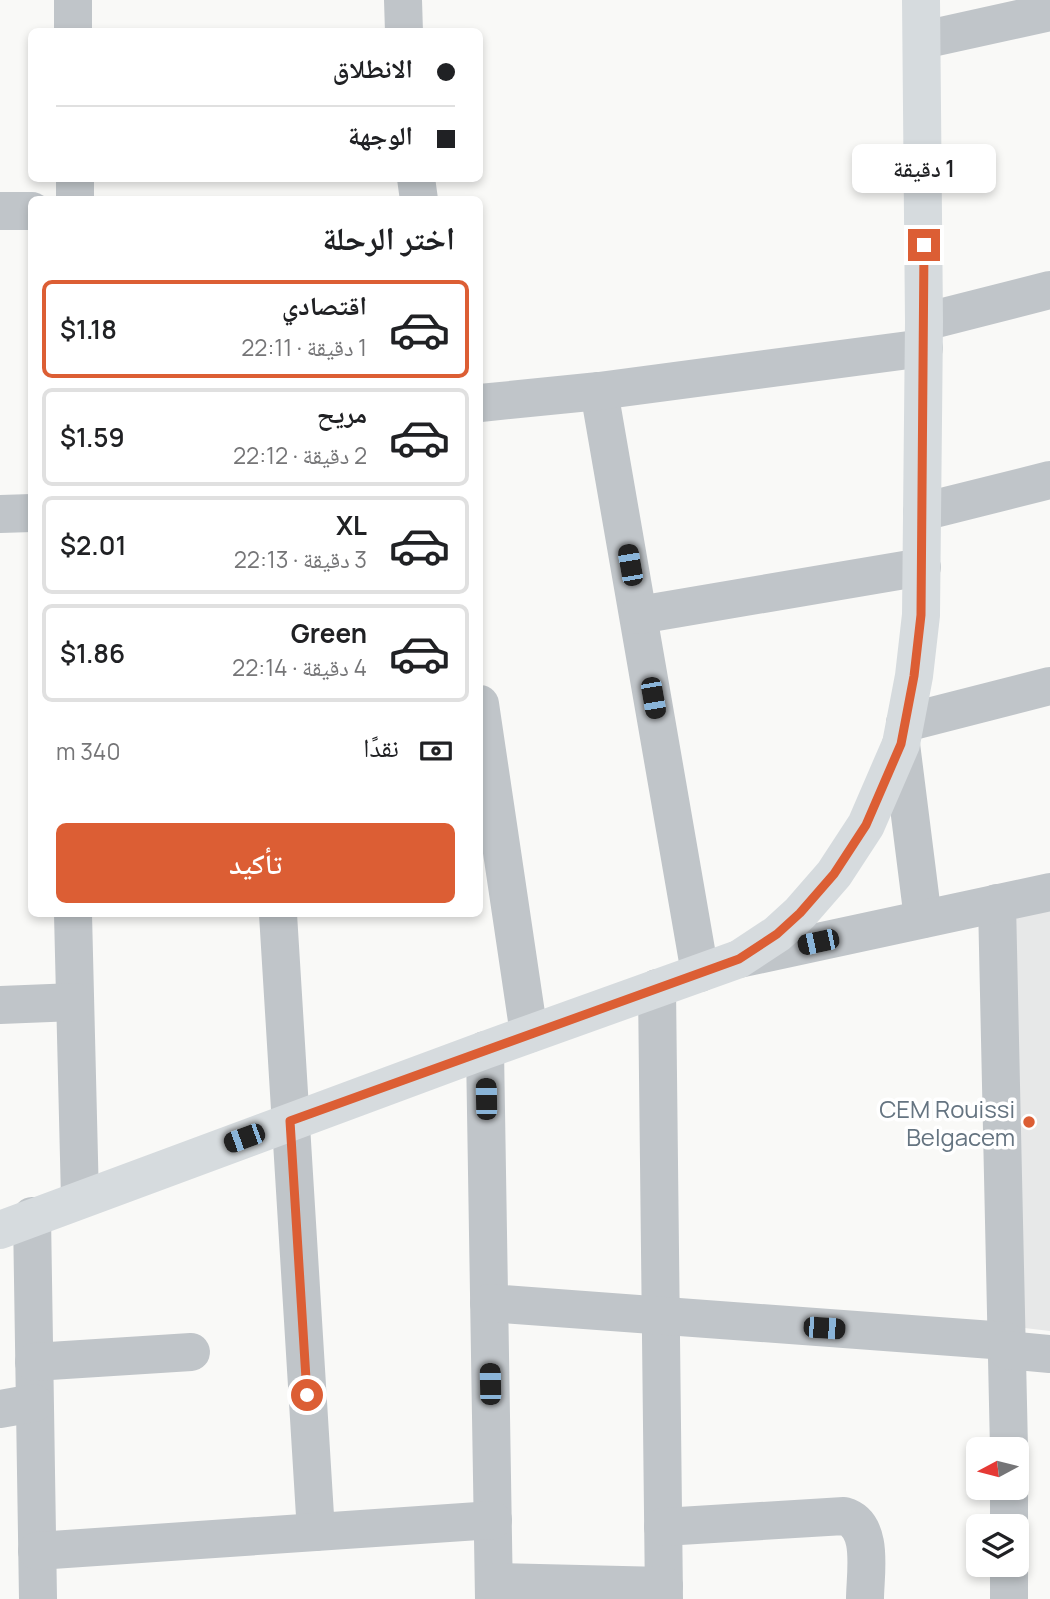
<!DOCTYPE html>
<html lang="ar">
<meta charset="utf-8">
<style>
:root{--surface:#fff;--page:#f2f2f2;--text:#202124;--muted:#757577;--line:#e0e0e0;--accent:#dc5e34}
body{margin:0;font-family:Manrope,"Noto Naskh Arabic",sans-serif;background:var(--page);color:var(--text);direction:rtl;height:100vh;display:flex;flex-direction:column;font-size:26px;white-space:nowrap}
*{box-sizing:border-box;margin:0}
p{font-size:23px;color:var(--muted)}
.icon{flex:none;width:38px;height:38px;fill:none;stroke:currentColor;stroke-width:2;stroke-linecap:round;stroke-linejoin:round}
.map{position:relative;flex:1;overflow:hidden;direction:ltr}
.sheet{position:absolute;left:28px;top:196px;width:455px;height:721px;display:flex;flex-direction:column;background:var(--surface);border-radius:10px;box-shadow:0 4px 10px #0003;direction:rtl}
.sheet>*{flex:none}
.banner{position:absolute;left:28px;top:28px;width:455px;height:154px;border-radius:10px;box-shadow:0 4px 10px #0003;direction:rtl;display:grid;align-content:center;height:154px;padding:0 28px;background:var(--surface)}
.needle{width:46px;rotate:263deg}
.buttons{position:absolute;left:966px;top:1437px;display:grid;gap:14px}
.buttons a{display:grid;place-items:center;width:63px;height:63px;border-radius:10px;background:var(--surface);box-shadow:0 4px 10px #0003;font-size:35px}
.end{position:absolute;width:32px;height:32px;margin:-16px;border:9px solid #dc5e34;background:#fff;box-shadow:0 0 0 4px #fff}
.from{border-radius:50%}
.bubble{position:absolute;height:49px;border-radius:10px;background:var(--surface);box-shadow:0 4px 10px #0003;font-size:23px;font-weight:600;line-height:49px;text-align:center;direction:rtl}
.car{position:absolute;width:21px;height:42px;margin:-21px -10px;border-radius:9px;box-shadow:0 0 5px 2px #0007;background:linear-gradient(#222 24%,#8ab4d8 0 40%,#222 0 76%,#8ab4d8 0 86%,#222 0)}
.banner b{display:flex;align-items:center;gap:24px;height:66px;font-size:26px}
.banner b+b{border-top:2px solid var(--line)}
.banner i{width:18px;height:18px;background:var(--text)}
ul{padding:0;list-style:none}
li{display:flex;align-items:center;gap:21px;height:98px;margin:0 14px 10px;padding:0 14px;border:4px solid var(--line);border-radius:10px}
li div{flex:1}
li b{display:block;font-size:26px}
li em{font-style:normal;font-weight:600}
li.selected{border-color:var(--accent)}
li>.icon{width:63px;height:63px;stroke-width:1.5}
h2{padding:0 28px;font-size:32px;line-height:84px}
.pay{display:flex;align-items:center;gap:18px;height:77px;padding:0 28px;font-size:26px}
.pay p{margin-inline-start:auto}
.primary-button{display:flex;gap:14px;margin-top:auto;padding:14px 28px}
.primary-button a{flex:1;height:80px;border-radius:10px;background:var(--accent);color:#fff;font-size:28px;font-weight:600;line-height:80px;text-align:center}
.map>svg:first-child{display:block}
.built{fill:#e7e8e8}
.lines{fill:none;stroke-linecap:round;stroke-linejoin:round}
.minor{stroke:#c0c5c9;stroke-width:38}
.major{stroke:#d6dbde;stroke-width:38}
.route{stroke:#dc5e34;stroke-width:9}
.poi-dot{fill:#dc5e34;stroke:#fff;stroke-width:2.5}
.labels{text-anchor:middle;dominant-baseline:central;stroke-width:7;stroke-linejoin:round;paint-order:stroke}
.poi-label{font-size:24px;fill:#657481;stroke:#fff;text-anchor:end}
</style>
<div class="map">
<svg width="1050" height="1599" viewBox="0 0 1050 1599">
<rect width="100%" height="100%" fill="#f9f9f7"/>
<polygon class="built" points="1050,911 1050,1331 1008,1326 1009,918"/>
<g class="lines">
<g class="minor">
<polyline points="73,0 73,32"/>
<polyline points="403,0 404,32"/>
<polyline points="923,40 1050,12"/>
<polyline points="416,178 419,200"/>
<polyline points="75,200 75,178"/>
<polyline points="0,211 32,211"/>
<polyline points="924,322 1050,290"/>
<polyline points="599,391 700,973"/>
<polyline points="480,403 599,391 924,348"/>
<polyline points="922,512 1050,480"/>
<polyline points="0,514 32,513"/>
<polyline points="639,615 922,567"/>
<polyline points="480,704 529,1034"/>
<polyline points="905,723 1050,686"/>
<polyline points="901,744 923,919"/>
<polyline points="997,903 1009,1449"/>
<polyline points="73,914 80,1199"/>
<polyline points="278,914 316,1532"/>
<polyline points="739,959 1050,892"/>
<polyline points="657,988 664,1599"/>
<polyline points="0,1005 75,1002"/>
<polyline points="485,1050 494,1599"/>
<polyline points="32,1216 38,1599"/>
<polyline points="489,1303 1006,1341"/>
<polyline points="1007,1350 1050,1354"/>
<polyline points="34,1362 191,1352"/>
<polyline points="0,1409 34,1403"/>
<polyline points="1009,1488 1009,1526"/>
<path d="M663,1527L844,1516C875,1525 865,1574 865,1599"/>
<polyline points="37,1551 493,1520"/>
<polyline points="1009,1564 1009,1599"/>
<polyline points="494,1582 664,1586"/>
</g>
<polyline class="major" points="0,1230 485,1050 739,959 777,934 800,913 834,874 866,825 901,744 914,676 921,615 924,322 921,0"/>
</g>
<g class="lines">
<polyline class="route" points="307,1395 290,1121 739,959 777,934 800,913 834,874 866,825 901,744 914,676 921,615 924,245"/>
</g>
<circle class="poi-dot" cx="1029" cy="1122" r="7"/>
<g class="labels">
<g class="poi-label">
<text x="1015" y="1108">CEM Rouissi<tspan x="1015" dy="28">Belgacem</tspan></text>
</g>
</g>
</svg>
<div class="buttons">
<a><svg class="needle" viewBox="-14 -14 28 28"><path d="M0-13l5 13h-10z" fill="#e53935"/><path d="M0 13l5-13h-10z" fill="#757577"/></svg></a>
<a><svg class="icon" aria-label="layers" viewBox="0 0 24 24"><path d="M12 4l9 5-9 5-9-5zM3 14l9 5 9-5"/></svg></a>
</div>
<i class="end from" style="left:307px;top:1395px"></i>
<i class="end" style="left:924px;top:245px"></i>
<div class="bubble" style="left:852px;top:144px;width:144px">1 دقيقة</div>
<i class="car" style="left:630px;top:565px;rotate:350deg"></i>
<i class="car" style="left:653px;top:698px;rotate:170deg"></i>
<i class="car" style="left:818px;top:942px;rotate:258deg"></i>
<i class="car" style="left:486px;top:1099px;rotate:359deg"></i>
<i class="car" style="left:244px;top:1138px;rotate:250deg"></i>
<i class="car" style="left:824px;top:1328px;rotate:94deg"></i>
<i class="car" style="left:490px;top:1384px;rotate:359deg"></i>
<div class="banner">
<b><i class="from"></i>الانطلاق</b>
<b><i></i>الوجهة</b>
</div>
<section class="sheet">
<h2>اختر الرحلة</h2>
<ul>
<li class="selected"><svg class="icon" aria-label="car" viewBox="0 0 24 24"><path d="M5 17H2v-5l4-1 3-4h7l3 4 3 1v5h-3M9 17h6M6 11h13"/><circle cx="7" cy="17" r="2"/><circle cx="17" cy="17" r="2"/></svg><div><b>اقتصادي</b><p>1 دقيقة · 22:11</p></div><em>$1.18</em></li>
<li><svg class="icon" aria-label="car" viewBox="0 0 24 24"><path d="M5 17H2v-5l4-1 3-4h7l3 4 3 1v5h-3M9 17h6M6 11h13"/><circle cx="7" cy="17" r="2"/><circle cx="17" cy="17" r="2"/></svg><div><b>مريح</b><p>2 دقيقة · 22:12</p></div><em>$1.59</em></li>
<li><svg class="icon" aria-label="car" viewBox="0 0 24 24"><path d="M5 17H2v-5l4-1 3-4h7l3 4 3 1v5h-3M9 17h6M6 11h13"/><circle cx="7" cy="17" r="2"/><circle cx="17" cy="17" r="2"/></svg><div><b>XL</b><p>3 دقيقة · 22:13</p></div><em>$2.01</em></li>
<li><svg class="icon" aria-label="car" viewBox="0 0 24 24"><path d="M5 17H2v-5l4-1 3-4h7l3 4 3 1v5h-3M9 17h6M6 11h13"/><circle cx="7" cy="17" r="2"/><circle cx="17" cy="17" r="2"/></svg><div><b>Green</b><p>4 دقيقة · 22:14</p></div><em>$1.86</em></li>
</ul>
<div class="pay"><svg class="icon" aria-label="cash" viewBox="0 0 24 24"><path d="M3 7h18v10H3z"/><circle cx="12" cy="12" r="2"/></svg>نقدًا<p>340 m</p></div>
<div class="primary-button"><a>تأكيد</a></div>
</section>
</div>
